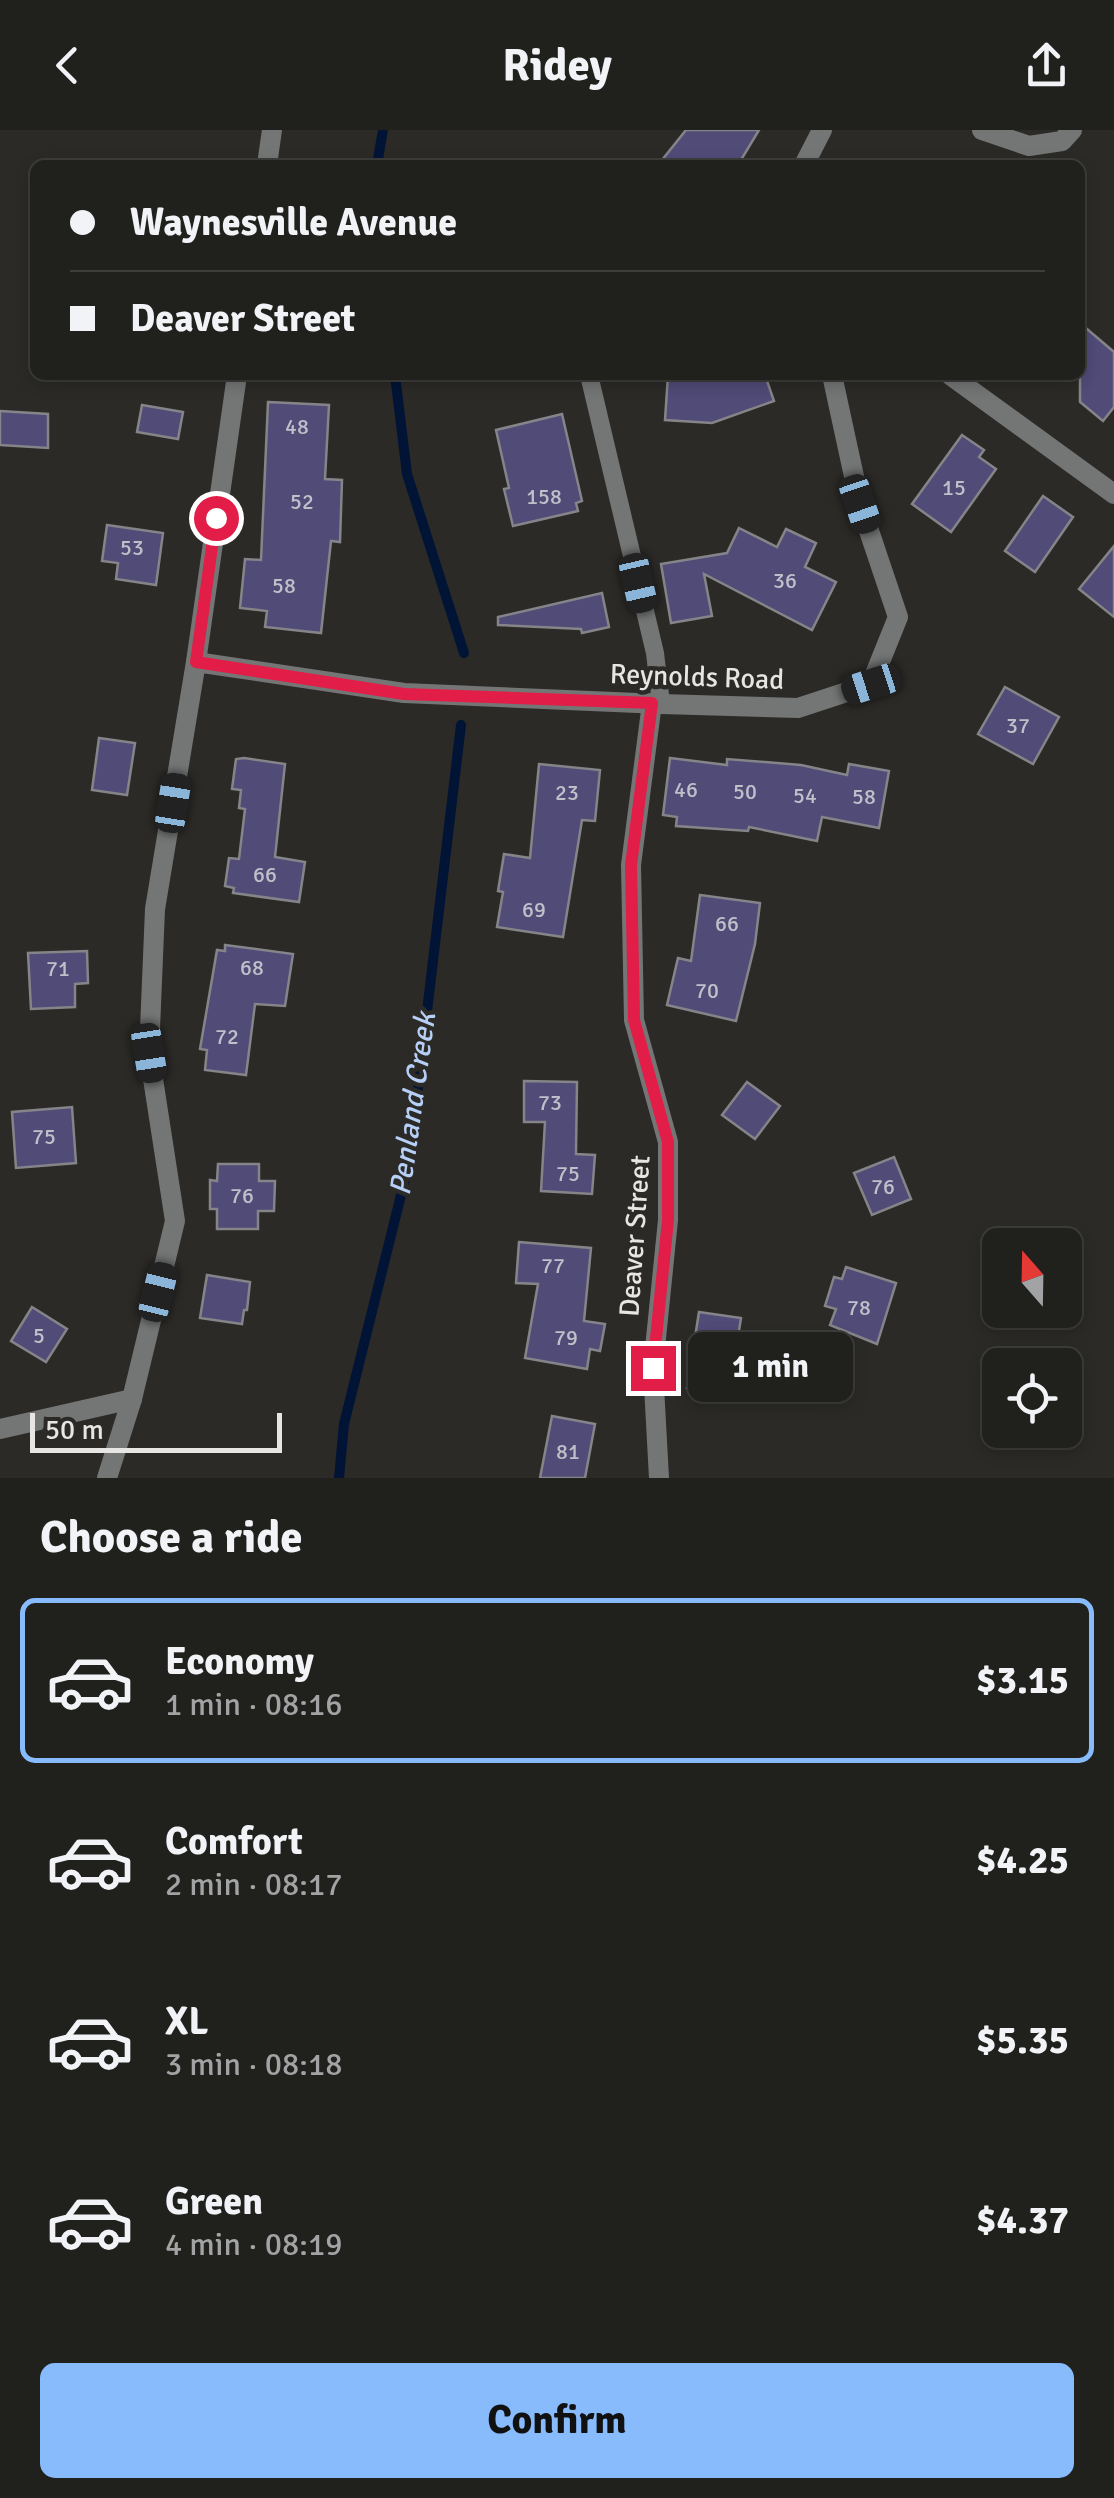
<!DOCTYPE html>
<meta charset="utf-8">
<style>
:root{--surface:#20201d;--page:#2d2d2a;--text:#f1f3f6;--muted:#a2a3a4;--line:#3d3e3b;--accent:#87bbfc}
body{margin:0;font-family:Signika,sans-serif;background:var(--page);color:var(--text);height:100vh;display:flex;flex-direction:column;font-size:38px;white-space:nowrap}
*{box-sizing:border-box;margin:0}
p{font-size:32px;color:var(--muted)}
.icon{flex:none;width:55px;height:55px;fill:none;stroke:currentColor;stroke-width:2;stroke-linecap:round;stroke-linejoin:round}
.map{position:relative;height:1348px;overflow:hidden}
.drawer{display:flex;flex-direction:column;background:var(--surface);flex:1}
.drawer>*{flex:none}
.guide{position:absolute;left:30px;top:30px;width:1055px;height:220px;border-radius:15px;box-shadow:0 5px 15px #0003,0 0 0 2px var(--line);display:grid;align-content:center;height:220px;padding:0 40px;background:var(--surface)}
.needle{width:65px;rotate:340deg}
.buttons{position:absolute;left:982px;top:1098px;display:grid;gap:20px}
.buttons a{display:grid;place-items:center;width:100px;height:100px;border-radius:15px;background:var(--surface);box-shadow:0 5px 15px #0003,0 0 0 2px var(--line);font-size:50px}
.scale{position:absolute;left:30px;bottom:25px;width:252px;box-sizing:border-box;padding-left:10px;border:5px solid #e7e6e4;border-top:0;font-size:28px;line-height:35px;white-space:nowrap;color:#e7e6e4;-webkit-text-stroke:8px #2b2a27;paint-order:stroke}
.end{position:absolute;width:45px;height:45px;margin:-22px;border:12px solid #e11d48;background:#fff;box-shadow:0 0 0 5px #fff}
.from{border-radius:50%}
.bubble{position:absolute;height:70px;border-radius:15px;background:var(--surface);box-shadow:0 5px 15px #0003,0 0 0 2px var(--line);font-size:32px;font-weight:700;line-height:70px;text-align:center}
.car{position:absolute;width:30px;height:60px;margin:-30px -15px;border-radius:12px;box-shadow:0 0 8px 2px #0007;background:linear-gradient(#222 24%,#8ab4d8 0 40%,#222 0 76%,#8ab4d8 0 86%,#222 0)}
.guide b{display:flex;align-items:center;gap:35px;height:95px;font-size:38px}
.guide b+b{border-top:2px solid var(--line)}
.guide i{width:25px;height:25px;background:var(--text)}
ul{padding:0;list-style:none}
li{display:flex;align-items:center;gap:30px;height:165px;margin:0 20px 15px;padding:0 20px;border:5px solid transparent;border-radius:15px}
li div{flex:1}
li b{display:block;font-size:38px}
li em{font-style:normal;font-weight:700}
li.active{border-color:var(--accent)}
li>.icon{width:90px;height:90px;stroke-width:1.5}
h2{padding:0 40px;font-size:45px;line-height:120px}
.cta{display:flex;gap:20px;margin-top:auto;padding:20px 40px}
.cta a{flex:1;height:115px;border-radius:15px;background:var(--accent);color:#111;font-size:40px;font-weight:700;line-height:115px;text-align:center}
header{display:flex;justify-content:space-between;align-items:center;height:130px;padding:0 40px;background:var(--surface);font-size:45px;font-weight:700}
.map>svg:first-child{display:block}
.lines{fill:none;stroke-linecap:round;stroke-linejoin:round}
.stream{stroke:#011436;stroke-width:10}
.building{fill:#504b77;stroke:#858488;stroke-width:2.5}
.lane{stroke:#747676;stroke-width:18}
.street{stroke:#747676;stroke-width:20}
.route{stroke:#e11d48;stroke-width:12}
.labels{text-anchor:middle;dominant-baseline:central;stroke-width:9;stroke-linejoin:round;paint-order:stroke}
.number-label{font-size:22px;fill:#c1bfc9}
.street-label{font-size:28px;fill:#e7e6e4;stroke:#2b2a27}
.water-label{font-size:30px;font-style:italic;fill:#b6cff6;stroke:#2b2a27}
</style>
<header><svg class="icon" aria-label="back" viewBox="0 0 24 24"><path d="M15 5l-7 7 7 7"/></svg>Ridey<svg class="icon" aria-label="share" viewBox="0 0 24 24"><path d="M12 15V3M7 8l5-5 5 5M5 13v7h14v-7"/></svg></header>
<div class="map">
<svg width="1114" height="1348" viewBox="0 0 1114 1348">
<rect width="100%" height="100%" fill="#2b2a27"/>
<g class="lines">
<g class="stream">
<polyline points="377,35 383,0"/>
<polyline points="395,245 407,344 464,523"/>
<polyline points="339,1348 344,1294 409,1033 461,595"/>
</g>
</g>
<g class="building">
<polygon points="686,0 759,0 738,35 658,35"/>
<polygon points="1080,193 1114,222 1114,277 1103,291 1080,272"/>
<polygon points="668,245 765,245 774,271 712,293 665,290"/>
<polygon points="268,272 329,275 325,349 342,350 340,412 331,411 321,503 265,497 267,481 240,478 245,429 261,430"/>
<polygon points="142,275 183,282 178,309 137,302"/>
<polygon points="0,281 48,284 48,318 0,315"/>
<polygon points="562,284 582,371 576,373 578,381 513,396 504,359 509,358 496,300"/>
<polygon points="962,305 984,320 979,327 996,339 951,402 912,374"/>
<polygon points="1043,366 1073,387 1035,442 1005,421"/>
<polygon points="107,395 163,403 156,455 116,449 118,433 102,431"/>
<polygon points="739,398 777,417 786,399 816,413 805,437 836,452 812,500 704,444 712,486 671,493 661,434 727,423"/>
<polygon points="1114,416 1114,487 1079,459"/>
<polygon points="602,463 609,497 582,503 581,499 498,495 498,487"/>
<polygon points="1005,557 1059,587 1033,634 978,604"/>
<polygon points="99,608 135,613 127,665 92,660"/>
<polygon points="244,628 285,634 275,727 305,732 299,772 233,763 234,758 225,756 229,728 239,729 245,679 239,678 241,660 232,659 236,629"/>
<polygon points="670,628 727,635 727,629 801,635 847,645 849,634 889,641 879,698 822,687 817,711 749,697 748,701 676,696 677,687 663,685"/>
<polygon points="539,634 600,640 595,691 582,690 563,807 497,797 503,762 498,761 504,724 530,728"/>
<polygon points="700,765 760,773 755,814 736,891 667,875 678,828 691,831"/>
<polygon points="225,815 293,824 285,876 255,874 246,945 205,940 207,920 200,919 217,820 225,821"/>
<polygon points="87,821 88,853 75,854 75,877 31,879 28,823"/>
<polygon points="524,951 577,952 576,1024 595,1025 592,1064 541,1061 545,992 524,992"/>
<polygon points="747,952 780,976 755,1009 722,985"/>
<polygon points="72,977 76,1033 16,1038 12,982"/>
<polygon points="894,1027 911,1069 872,1085 854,1043"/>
<polygon points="218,1034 259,1034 259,1051 275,1051 274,1081 258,1081 258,1099 217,1099 217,1079 210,1079 210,1050 217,1051"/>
<polygon points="519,1112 591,1118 584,1191 605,1194 600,1221 590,1219 587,1239 525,1228 538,1154 516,1153"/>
<polygon points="846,1137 896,1153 877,1214 830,1195 836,1179 825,1176 834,1147 842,1149"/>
<polygon points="207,1145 250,1152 247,1180 244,1180 242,1194 200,1188"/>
<polygon points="32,1177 67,1199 46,1232 11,1211"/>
<polygon points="699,1182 741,1188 729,1265 687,1258"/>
<polygon points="552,1286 595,1294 585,1348 540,1348"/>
</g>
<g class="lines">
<polyline class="lane" points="589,245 655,523 661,574"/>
<g class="street">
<polyline points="982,0 1029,16 1062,11 1072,0"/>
<polyline points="267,35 272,0"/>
<polyline points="804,35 822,0"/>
<polyline points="950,245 1114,364"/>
<polyline points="196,532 404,563 661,574 798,578 871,554 898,487 860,374 832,245"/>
<polyline points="652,573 631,735 634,890 668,1012 668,1090 653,1238 659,1348"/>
<polyline points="0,1299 132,1269"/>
<polyline points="107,1348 132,1269 175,1091 149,923 155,779 196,532 237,245"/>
</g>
</g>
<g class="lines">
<polyline class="route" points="216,388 196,532 404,564 652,573 631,735 634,890 668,1012 668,1090 653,1238"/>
</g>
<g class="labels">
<g class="number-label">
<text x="297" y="296">48</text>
<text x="954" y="357">15</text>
<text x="544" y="366">158</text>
<text x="302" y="371">52</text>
<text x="132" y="417">53</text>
<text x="785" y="450">36</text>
<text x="284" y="455">58</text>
<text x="1018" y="595">37</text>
<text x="686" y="659">46</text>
<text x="745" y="661">50</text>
<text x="567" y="662">23</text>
<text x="805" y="665">54</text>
<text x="864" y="666">58</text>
<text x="265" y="744">66</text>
<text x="534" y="779">69</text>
<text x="727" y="793">66</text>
<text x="252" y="837">68</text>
<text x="58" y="838">71</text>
<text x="707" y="860">70</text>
<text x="227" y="906">72</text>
<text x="550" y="972">73</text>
<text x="44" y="1006">75</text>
<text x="568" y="1043">75</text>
<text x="883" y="1056">76</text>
<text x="242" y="1065">76</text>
<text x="553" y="1135">77</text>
<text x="859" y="1177">78</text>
<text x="39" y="1205">5</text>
<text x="566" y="1207">79</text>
<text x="568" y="1321">81</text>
</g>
<g class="street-label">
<text transform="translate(697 547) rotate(2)">Reynolds Road</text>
<text transform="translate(635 1106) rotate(-86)">Deaver Street</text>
</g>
<g class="water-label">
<text transform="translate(413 974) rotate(-82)">Penland Creek</text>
</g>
</g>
</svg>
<div class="buttons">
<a><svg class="needle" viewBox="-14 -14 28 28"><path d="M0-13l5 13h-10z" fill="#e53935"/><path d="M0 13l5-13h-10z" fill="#a2a3a4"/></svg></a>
<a><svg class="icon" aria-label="locate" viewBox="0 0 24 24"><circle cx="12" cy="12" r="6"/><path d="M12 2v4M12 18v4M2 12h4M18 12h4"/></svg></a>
</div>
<div class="scale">50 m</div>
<i class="end from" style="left:216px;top:388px"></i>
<i class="end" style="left:653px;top:1238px"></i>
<div class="bubble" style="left:688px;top:1202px;width:165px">1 min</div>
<i class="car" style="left:860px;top:374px;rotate:161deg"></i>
<i class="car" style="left:638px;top:453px;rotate:167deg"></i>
<i class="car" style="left:871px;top:554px;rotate:252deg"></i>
<i class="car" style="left:173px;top:673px;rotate:9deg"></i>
<i class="car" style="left:149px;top:923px;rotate:171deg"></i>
<i class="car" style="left:158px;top:1162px;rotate:14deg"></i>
<div class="guide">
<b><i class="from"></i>Waynesville Avenue</b>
<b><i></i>Deaver Street</b>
</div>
</div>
<section class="drawer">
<h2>Choose a ride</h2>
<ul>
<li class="active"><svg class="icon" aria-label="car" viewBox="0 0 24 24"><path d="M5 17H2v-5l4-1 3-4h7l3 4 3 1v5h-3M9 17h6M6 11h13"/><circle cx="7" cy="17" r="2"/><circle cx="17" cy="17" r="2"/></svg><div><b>Economy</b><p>1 min · 08:16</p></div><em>$3.15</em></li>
<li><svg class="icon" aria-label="car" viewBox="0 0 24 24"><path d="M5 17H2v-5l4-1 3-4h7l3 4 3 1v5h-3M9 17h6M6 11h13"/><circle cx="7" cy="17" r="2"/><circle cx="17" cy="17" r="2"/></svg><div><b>Comfort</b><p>2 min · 08:17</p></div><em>$4.25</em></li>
<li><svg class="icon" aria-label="car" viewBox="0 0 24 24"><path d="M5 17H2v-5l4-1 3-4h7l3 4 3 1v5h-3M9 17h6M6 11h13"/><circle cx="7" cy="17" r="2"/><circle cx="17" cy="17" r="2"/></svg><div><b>XL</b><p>3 min · 08:18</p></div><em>$5.35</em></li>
<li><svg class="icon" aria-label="car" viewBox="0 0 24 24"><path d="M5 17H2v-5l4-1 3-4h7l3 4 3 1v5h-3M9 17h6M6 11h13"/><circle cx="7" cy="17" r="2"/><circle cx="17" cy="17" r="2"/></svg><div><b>Green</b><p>4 min · 08:19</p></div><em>$4.37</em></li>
</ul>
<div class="cta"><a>Confirm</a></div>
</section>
